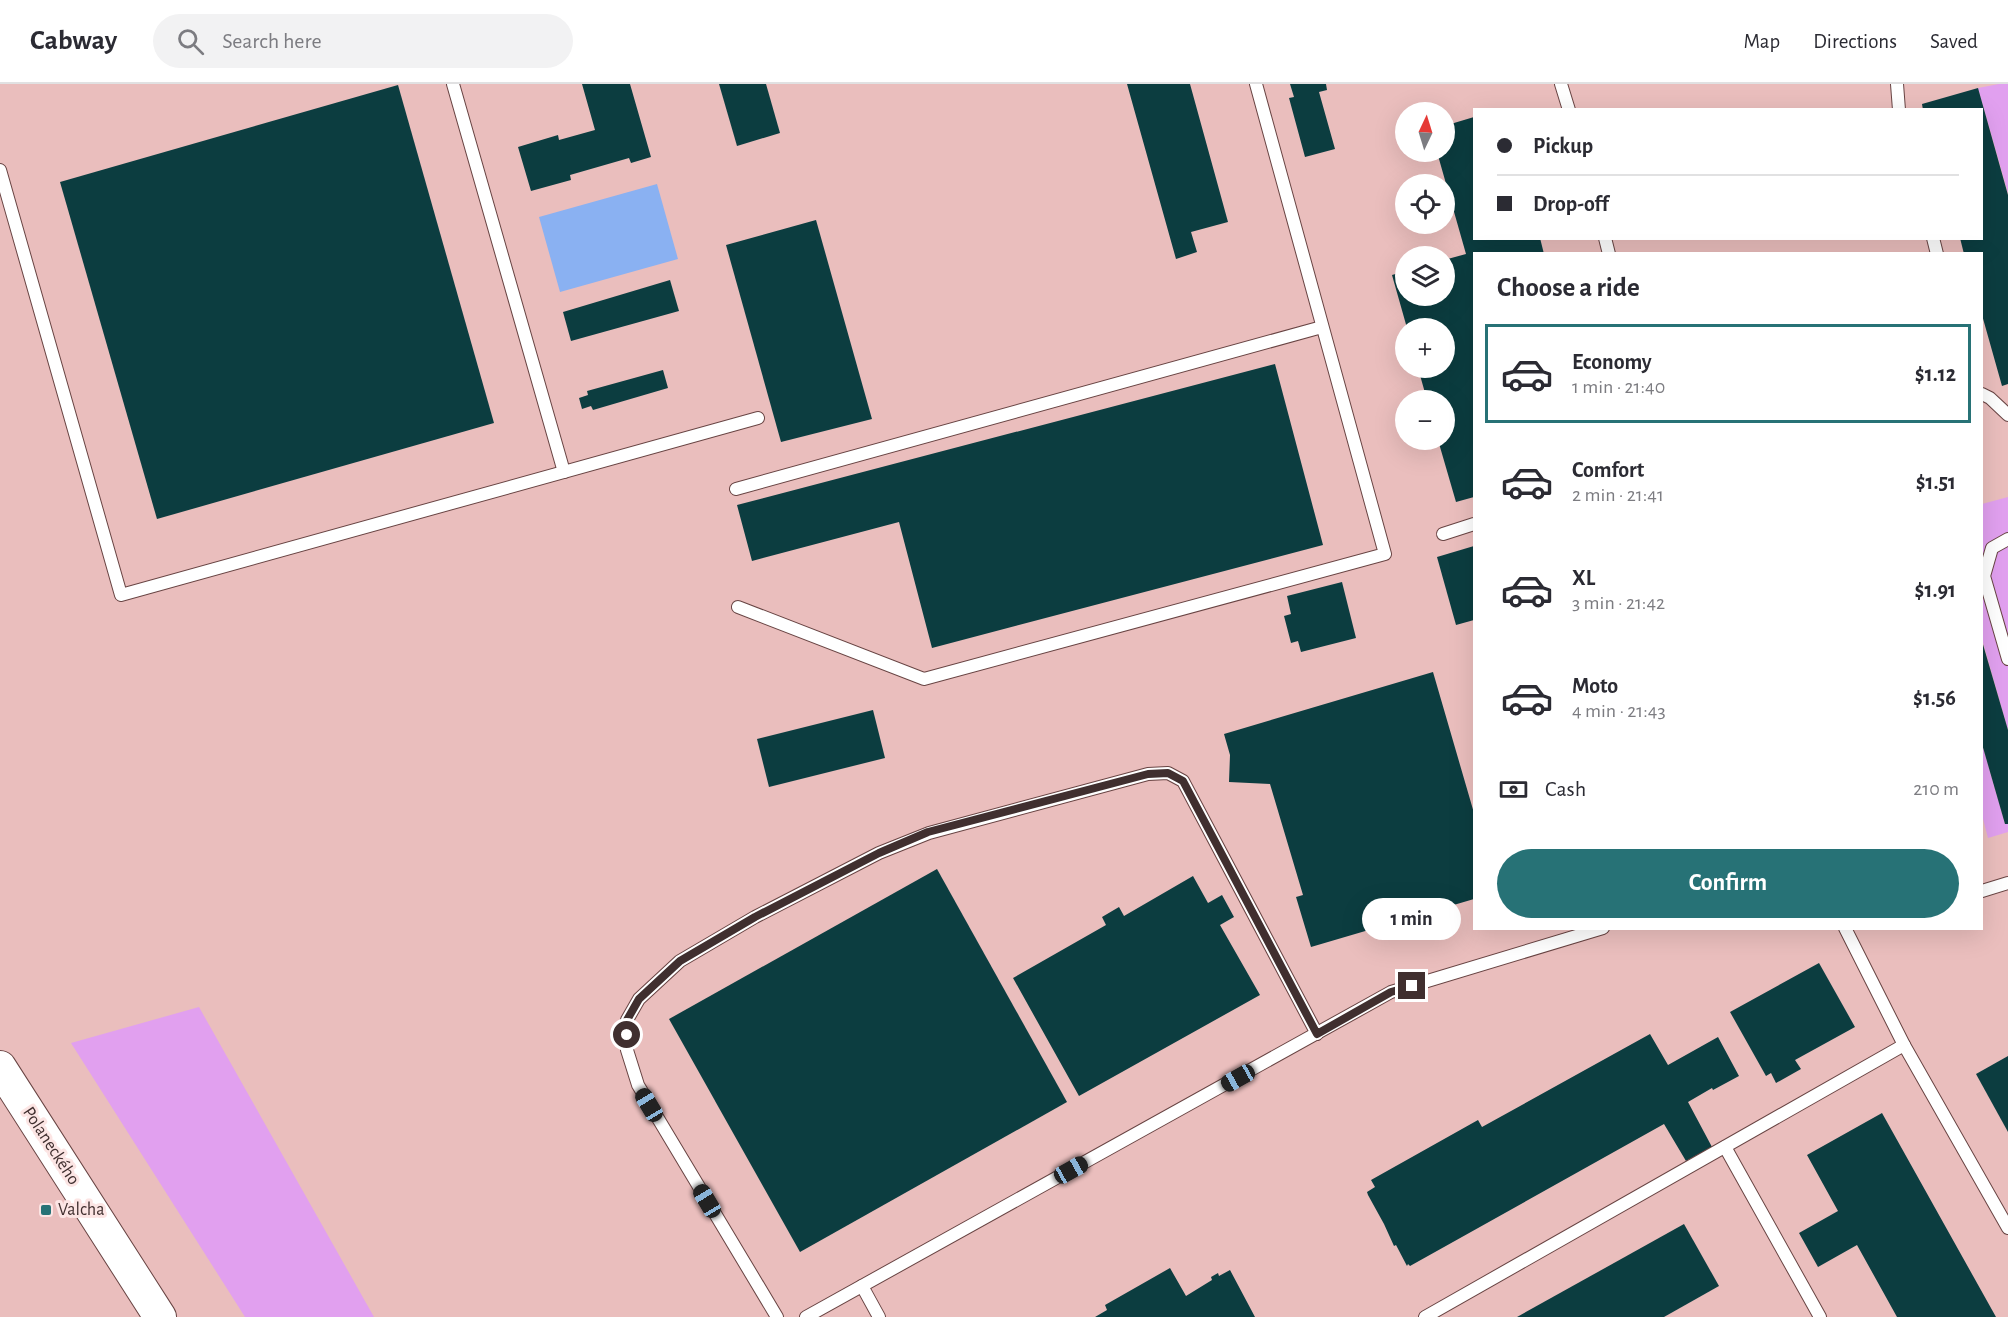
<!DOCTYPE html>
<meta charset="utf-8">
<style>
:root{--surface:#fff;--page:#f2f2f3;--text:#2b2b33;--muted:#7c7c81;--line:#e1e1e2;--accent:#277276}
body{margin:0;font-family:"Alegreya Sans",sans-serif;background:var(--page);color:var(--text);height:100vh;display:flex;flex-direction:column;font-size:22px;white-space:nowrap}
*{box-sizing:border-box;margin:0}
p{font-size:20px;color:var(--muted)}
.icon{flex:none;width:33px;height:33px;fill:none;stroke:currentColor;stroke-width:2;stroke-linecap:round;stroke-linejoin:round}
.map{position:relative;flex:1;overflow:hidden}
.details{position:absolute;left:1473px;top:168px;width:510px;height:678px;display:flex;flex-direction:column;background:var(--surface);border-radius:0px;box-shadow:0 6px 24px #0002}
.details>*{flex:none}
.hud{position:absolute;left:1473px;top:24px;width:510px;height:132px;border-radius:0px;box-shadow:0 6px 24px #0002;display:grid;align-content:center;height:132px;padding:0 24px;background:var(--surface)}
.needle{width:39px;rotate:4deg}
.fabs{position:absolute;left:1395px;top:18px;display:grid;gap:12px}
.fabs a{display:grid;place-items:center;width:60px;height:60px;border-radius:50%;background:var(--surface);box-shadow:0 6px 24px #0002;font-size:30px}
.end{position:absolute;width:27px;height:27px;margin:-14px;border:8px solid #402f2f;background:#fff;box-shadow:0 0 0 3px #fff}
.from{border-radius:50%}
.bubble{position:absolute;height:42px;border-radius:21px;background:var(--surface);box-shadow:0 6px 24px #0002;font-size:20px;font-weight:600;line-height:42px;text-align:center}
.car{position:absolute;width:18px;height:36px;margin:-18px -9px;border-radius:8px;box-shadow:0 0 4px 2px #0007;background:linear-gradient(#222 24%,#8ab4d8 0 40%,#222 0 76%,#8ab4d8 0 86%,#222 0)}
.hud b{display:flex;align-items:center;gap:21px;height:57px;font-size:22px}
.hud b+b{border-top:2px solid var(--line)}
.hud i{width:15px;height:15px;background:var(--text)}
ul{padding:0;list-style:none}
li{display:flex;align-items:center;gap:18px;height:99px;margin:0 12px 9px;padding:0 12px;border:3px solid transparent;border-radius:0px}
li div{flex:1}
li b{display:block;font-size:22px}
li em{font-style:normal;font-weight:600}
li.active{border-color:var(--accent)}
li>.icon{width:54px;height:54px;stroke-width:1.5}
h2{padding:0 24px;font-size:27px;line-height:72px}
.pay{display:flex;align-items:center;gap:15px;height:66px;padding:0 24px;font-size:22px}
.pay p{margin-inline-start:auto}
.action{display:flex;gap:12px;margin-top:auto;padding:12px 24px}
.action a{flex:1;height:69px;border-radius:36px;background:var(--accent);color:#fff;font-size:24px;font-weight:600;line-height:69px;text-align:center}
header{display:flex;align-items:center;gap:36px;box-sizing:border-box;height:84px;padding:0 30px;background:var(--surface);border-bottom:2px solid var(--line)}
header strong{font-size:28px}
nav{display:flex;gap:33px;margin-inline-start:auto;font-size:21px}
.search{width:420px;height:54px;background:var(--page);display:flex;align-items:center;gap:15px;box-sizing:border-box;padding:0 21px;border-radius:33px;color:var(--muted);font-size:22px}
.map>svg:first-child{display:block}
.green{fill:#e1a0ef}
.water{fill:#8ab1f2}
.building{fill:#0c3d40}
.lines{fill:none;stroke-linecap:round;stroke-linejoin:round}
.service-casing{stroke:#684443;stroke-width:14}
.tertiary-casing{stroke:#684443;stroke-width:34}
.service{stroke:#fff;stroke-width:12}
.tertiary{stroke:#fff;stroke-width:32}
.route{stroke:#402f2f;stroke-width:8}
.poi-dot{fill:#277276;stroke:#fce5e4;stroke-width:2}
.labels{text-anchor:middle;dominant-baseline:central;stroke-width:6;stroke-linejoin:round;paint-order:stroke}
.street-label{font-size:18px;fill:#402f2f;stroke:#fce5e4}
.poi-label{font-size:18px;fill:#402f2f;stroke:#fce5e4;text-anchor:start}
</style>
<header>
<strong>Cabway</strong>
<div class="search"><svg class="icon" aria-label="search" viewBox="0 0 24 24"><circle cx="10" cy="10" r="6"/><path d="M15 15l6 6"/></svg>Search here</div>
<nav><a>Map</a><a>Directions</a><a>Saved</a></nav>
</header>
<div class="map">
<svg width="2008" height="1233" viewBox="0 0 2008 1233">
<rect width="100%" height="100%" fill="#eabebd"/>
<g class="green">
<polygon points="1999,0 2008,0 2008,109 1978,4"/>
<polygon points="2008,413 2008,646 1982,555 1982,420"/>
<polygon points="1982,660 2005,740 2008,740 2008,748 1988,754 1982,731"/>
<polygon points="199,923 374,1233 245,1233 71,959"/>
</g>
<polygon class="water" points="657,100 678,175 560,208 539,133"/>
<g class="building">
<polygon points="582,0 630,0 651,73 631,79 629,74 570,91 571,96 531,107 518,63 558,51 559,56 595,46"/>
<polygon points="719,0 766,0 780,49 737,62"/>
<polygon points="1127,0 1190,0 1228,138 1191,148 1197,168 1176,175"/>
<polygon points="1290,0 1326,0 1327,6 1319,8 1335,65 1305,73 1289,14 1294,13"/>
<polygon points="398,1 494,339 157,435 60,98"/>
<polygon points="1978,4 2008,111 2008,300 2002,302 1982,231 1982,170 1964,170 1960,154 1982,154 1982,26 1923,26 1922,20"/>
<polygon points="1474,33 1474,154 1540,154 1544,170 1474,170 1474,413 1456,418 1438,356 1444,356 1444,316 1427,316 1418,284 1444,284 1444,244 1407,244 1392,191 1406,187 1406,212 1444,212 1444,176 1466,170 1437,68 1444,68 1444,42"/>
<polygon points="816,136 872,335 781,358 726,161"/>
<polygon points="670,196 679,227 571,257 563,228"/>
<polygon points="1275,280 1323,461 932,564 899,438 752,477 737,421"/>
<polygon points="663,286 668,304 593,326 591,322 582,325 579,314 588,311 587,307"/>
<polygon points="1474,462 1474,536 1456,541 1437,473"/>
<polygon points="1342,498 1356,554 1301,568 1298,557 1291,559 1284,532 1291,530 1287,512"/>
<polygon points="1982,557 2008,646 2008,740 2005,740 1982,660"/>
<polygon points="1433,588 1474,729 1474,815 1311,863 1296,813 1303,811 1270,700 1229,698 1230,671 1224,650"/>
<polygon points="873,626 885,674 769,703 757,655"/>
<polygon points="937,785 1067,1018 800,1168 669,935"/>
<polygon points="1193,792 1208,819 1222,811 1234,833 1220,841 1260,911 1079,1012 1013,894 1106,841 1102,833 1119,823 1124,832"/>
<polygon points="1819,879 1855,943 1795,976 1801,985 1776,999 1771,989 1766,992 1730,928"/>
<polygon points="1650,950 1668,981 1718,953 1739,992 1713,1006 1712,1004 1688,1018 1712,1063 1686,1077 1664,1040 1410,1182 1408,1180 1407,1182 1396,1161 1394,1162 1384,1140 1368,1111 1367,1108 1375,1103 1371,1096 1478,1036 1482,1043"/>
<polygon points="2008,972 2008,1048 1976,990"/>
<polygon points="1882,1029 1996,1233 1897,1233 1857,1161 1818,1183 1799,1149 1838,1127 1807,1071"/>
<polygon points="1684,1140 1719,1202 1664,1233 1517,1233"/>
<polygon points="1170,1184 1186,1212 1212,1196 1211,1193 1218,1189 1219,1192 1230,1186 1255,1233 1095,1233 1107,1226 1105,1221"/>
</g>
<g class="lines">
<g class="service-casing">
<g id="service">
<polyline points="453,0 564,388"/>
<polyline points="1561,0 1569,26"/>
<polyline points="1897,0 1899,26"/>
<polyline points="0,86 121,511 758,334"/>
<polyline points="1605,154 1609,170"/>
<polyline points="1933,154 1937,170"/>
<polyline points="1982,310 1990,314 2008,331"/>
<polyline points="736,405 1322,243"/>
<polyline points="1443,450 1474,440"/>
<polyline points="2008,455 1992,464 1984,492 2008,575"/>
<polyline points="738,523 924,595 1385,470 1256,0"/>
<polyline points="1982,807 2008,799"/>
<polyline points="1904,961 2008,1144"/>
<polyline points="1725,1063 1820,1233"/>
<polyline points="862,1202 879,1233"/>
<polyline points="777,1233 638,1001 627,966 627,936 639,915 680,877 755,833 879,769 929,749 1148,690 1168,689 1183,697 1317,950"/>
<polyline points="806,1233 1391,908 1603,844"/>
<polyline points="1425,1233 1904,961 1845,844"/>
</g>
</g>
<g class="tertiary-casing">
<polyline id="tertiary" points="0,983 160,1233"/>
</g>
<use href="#service" class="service"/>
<use href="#tertiary" class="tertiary"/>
</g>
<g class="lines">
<polyline class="route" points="627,951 627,936 639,915 680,877 755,833 879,769 928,748 1148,690 1168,689 1183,697 1317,950 1391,908 1412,902"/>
</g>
<rect class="poi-dot" x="40" y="1120" width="12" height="12" rx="3"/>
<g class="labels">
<g class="street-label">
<text transform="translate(51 1062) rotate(57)">Polaneckého</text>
</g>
<g class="poi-label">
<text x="58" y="1126">Valcha</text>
</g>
</g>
</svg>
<div class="fabs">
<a><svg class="needle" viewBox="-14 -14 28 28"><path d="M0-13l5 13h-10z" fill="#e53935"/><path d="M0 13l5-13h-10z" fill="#7c7c81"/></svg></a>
<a><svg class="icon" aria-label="locate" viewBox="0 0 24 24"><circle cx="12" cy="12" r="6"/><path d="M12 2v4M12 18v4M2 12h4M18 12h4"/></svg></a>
<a><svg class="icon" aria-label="layers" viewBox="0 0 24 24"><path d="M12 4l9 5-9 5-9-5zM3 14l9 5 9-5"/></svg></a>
<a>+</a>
<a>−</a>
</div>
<i class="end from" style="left:627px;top:951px"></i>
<i class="end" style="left:1412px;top:902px"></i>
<div class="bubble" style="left:1362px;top:814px;width:99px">1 min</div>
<i class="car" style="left:1238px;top:994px;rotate:241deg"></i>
<i class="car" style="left:649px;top:1021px;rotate:329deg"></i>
<i class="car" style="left:1071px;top:1086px;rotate:61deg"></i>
<i class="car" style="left:707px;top:1117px;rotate:329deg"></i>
<div class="hud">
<b><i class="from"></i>Pickup</b>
<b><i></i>Drop-off</b>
</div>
<section class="details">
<h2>Choose a ride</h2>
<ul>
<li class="active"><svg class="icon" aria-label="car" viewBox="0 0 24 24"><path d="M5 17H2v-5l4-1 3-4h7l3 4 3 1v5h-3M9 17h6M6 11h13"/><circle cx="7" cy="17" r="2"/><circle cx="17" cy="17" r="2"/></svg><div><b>Economy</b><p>1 min · 21:40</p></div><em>$1.12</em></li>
<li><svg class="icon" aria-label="car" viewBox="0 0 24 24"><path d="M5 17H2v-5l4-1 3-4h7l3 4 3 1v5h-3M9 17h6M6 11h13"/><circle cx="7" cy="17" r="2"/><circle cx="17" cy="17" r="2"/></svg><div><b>Comfort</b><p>2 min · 21:41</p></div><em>$1.51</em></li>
<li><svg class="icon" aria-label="car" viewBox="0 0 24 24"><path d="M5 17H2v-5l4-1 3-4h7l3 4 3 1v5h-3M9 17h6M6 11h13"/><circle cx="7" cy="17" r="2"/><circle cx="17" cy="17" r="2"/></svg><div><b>XL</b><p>3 min · 21:42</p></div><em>$1.91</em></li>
<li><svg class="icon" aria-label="car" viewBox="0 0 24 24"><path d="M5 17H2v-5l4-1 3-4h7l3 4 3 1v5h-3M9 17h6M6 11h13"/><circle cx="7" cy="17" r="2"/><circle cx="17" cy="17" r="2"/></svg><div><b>Moto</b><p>4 min · 21:43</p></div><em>$1.56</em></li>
</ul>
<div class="pay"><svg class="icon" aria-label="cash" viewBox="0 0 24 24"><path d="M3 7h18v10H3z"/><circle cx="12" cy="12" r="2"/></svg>Cash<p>210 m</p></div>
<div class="action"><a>Confirm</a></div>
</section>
</div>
